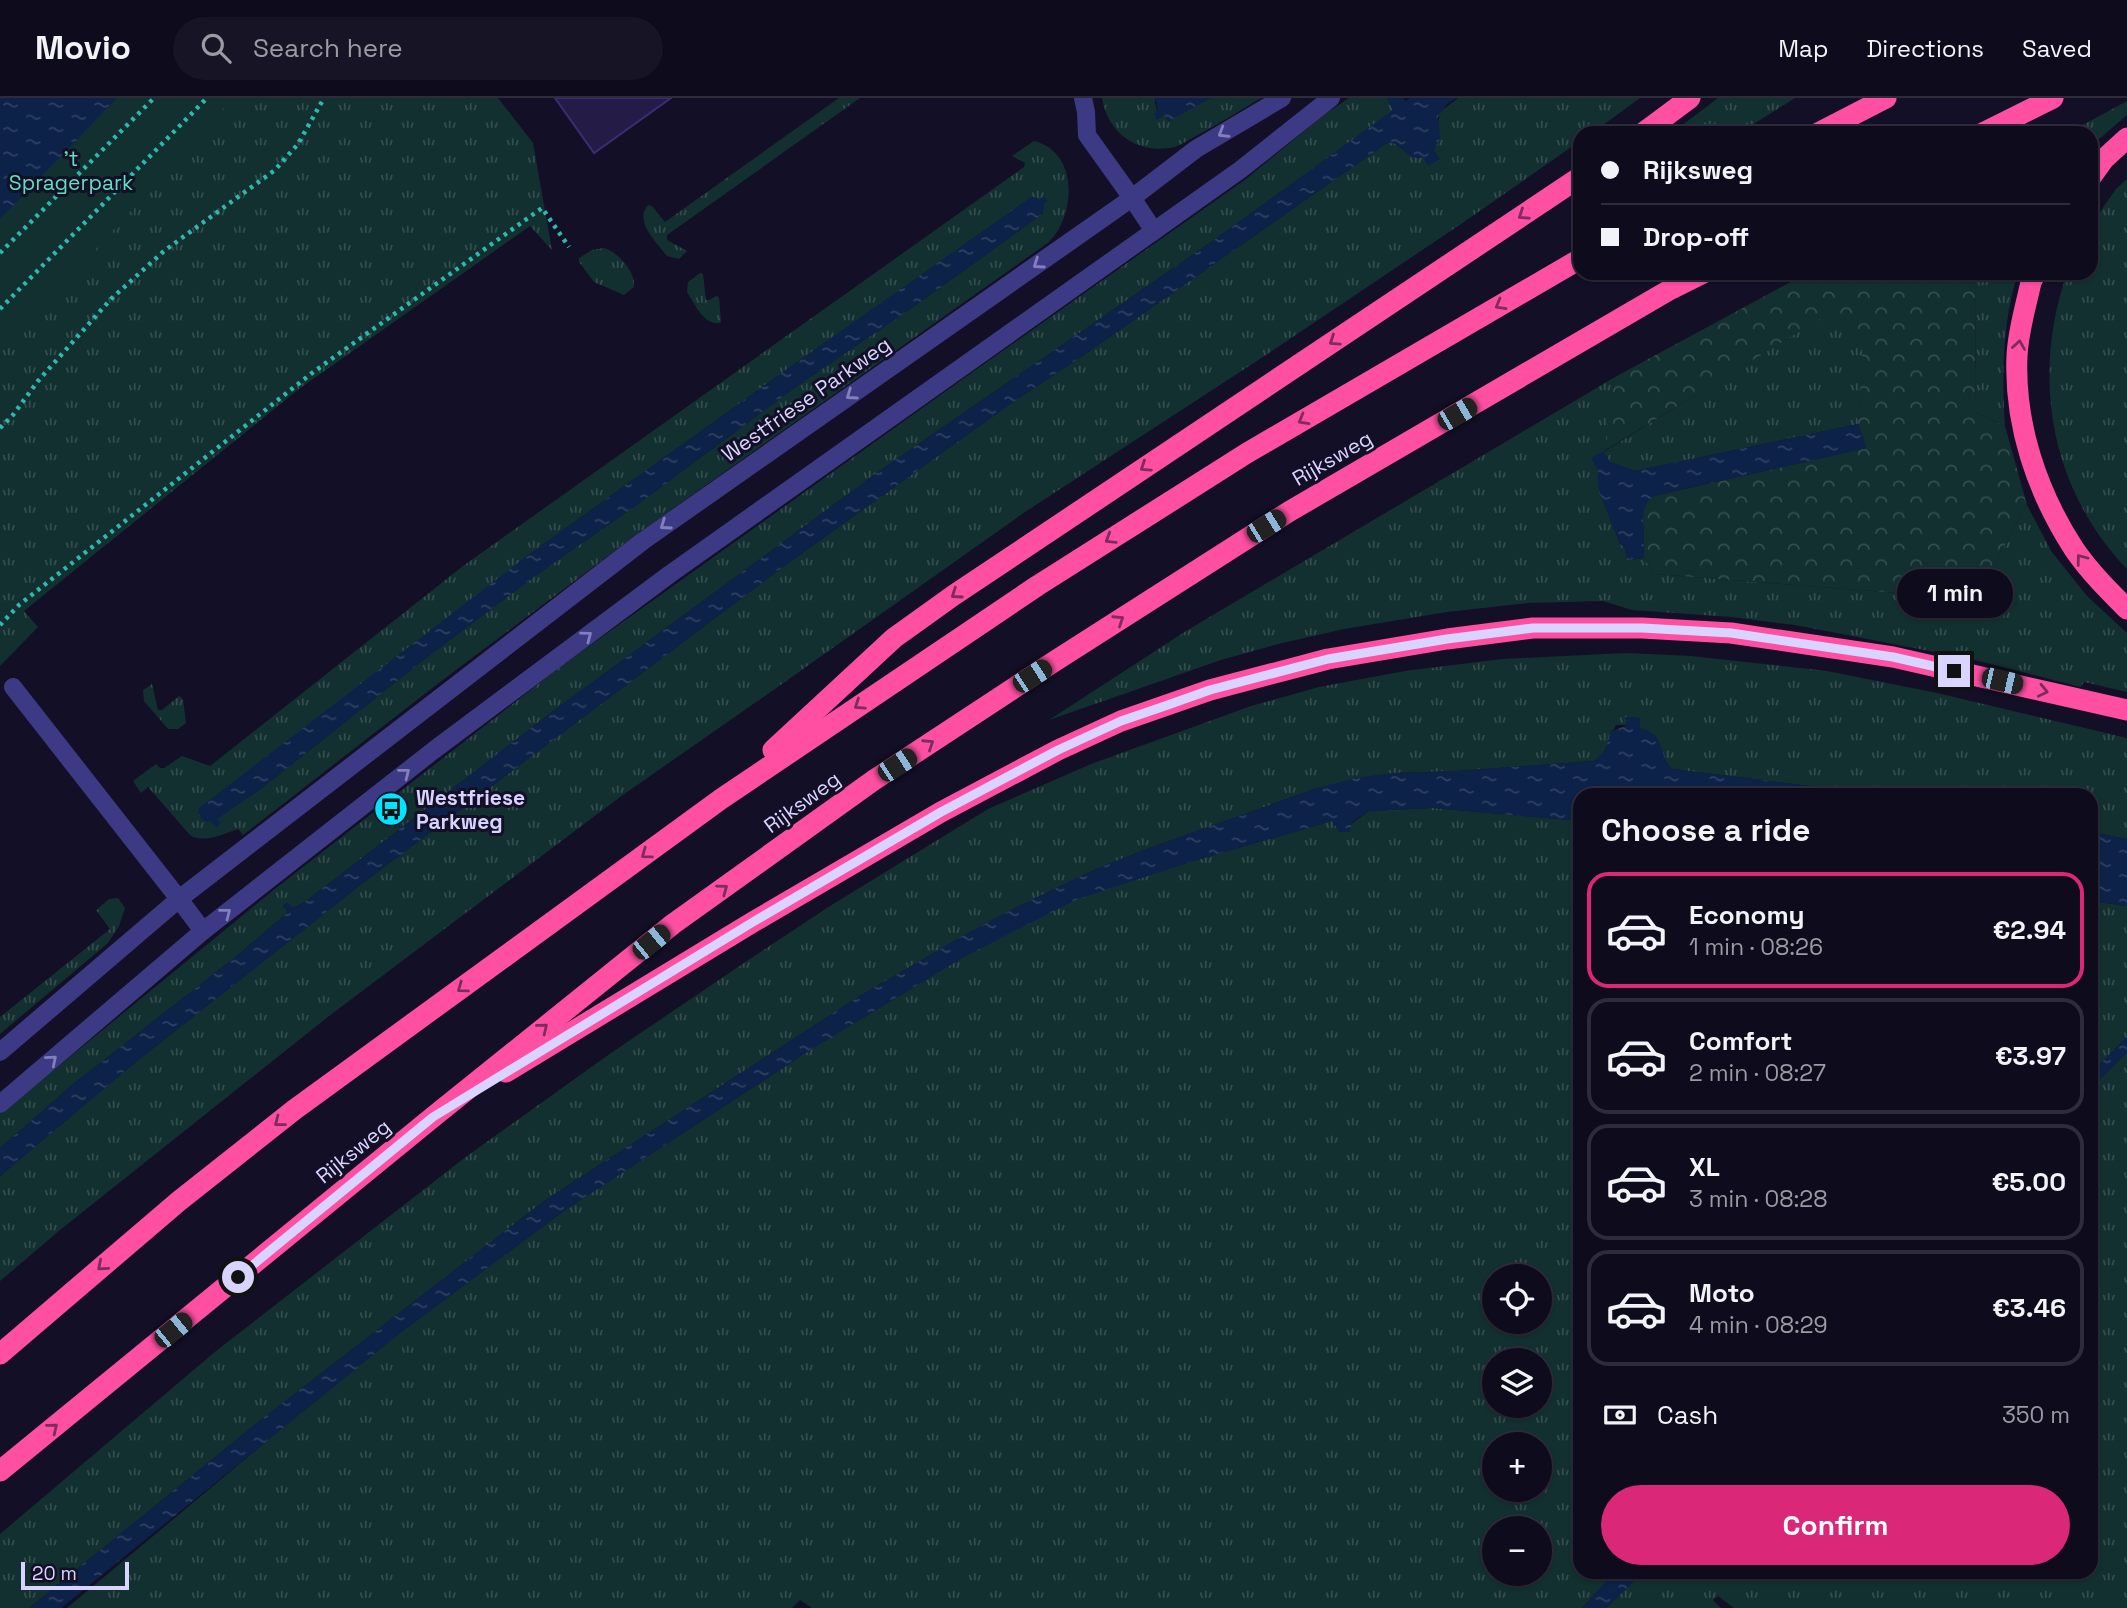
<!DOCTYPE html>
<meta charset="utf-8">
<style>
:root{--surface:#0e0b1c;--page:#171425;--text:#f1f3f6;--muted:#9b9ba3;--line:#2e2b3b;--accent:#db2777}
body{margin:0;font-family:"Space Grotesk",sans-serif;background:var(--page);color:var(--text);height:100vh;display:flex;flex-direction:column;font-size:26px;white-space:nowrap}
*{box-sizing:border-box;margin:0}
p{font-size:23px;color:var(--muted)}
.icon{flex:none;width:38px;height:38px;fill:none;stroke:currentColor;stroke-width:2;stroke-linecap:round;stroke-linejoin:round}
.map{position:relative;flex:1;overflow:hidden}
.details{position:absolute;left:1573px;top:690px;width:525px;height:791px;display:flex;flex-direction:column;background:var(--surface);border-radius:21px;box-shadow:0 2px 5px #0004,0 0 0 2px var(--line)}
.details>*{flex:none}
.hud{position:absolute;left:1573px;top:28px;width:525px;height:154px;border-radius:21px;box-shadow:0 2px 5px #0004,0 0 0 2px var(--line);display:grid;align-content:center;height:154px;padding:0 28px;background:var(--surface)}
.buttons{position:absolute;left:1482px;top:1166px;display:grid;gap:14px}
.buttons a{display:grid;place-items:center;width:70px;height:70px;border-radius:50%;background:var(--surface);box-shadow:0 2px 5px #0004,0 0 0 2px var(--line);font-size:35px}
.scale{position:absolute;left:21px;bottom:18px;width:108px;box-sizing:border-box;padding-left:7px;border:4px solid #d9d4ff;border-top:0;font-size:19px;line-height:24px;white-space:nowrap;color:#d9d4ff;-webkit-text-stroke:5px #130f26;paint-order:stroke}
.end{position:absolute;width:32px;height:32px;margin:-16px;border:9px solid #d9d4ff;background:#111;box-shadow:0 0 0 4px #111}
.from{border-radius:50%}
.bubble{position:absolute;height:49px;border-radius:24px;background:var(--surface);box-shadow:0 2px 5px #0004,0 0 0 2px var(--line);font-size:23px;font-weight:600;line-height:49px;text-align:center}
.car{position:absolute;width:21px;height:42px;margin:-21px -10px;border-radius:9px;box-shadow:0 0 5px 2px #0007;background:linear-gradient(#222 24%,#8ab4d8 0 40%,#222 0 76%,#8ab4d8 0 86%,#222 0)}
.hud b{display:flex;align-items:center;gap:24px;height:66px;font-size:26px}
.hud b+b{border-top:2px solid var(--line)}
.hud i{width:18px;height:18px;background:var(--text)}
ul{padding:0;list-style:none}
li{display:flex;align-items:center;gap:21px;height:116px;margin:0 14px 10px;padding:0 14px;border:4px solid var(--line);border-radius:21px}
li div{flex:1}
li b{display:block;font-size:26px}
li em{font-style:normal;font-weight:600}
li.selected{border-color:var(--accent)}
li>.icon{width:63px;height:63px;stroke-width:1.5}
h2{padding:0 28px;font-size:32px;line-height:84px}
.pay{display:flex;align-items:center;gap:18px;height:77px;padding:0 28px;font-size:26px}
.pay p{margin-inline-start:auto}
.cta{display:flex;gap:14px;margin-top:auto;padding:14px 28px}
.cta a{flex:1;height:80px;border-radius:42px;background:var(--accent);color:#fff;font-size:28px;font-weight:600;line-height:80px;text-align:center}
header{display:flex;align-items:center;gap:42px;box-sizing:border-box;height:98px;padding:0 35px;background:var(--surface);border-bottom:2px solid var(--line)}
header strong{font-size:33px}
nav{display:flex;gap:38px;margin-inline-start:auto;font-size:24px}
.search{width:490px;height:63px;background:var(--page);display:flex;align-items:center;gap:18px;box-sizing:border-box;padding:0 24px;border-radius:38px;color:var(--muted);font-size:26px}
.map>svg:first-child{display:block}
.grass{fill:url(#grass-tufts);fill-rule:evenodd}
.forest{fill:url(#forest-crowns)}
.green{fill:#12302f}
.water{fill:url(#water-ripples)}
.building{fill:#241b47;stroke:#3b2d73;stroke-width:2}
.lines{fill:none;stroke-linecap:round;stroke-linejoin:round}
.path{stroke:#2fb8b0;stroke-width:4.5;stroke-dasharray:3.5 5;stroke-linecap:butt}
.minor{stroke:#3d3a85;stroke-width:18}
.tertiary{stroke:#3d3a85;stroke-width:18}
.motorway{stroke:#ff4fa3;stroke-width:21}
.oneway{stroke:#837fbc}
.oneway2{stroke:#7d2c5e}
.route{stroke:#d9d4ff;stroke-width:9}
.labels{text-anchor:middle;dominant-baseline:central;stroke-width:6;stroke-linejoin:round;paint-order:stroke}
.park-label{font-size:21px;fill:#5fe0c0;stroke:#130f26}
.street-label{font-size:21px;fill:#d9d4ff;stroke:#130f26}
.poi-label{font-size:21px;font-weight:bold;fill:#d9d4ff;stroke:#130f26;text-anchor:start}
</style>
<header>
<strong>Movio</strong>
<div class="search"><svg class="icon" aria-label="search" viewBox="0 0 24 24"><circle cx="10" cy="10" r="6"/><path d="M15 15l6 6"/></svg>Search here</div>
<nav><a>Map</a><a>Directions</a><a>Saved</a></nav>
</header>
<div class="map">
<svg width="2127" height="1510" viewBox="0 0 2127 1510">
<defs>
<pattern id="grass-tufts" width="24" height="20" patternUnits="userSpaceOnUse" patternTransform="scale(1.75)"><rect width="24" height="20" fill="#12302f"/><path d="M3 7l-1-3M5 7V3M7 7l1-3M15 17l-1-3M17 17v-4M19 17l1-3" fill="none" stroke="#344d4e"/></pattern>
<pattern id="forest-crowns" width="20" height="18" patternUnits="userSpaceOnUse" patternTransform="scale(1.75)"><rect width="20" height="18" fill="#12302f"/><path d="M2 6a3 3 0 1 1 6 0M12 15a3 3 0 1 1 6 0" fill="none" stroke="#344d4e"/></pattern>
<pattern id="water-ripples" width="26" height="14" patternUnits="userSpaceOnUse" patternTransform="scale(1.75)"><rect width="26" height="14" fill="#0c2248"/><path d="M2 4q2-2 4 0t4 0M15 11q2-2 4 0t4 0" fill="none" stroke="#2f4163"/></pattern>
</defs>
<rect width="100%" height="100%" fill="#130f26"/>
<g class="grass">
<polygon points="219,0 498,0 533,45 552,152 530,128 299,291 24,513 38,529 0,568 0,223"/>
<path d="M839,0H860L667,137V142L687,153L679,161L667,158C656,143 634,124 648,107L652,108L665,124Z"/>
<path d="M1102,0H1155C1154,7 1159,14 1158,21L1163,17L1169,23L1210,0H1261C1239,13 1217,27 1194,39C1188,42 1181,47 1175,49C1138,57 1108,36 1102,0Z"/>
<polygon points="1349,0 1389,0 1388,2 1394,12 1214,142 878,374 556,611 306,803 293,810 287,805 283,808 288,814 238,857 72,987 0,1050 0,1016 276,790 564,566 967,278 1246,81 1325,16"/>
<polygon points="1458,0 1640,0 1592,35 1580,35 1580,43 1464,124 1266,257 1025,414 772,593 620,699 329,918 60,1132 0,1183 0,1078 132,967 359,788 787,466 1013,304 1081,259 1387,45 1394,45 1411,58 1418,60 1434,52 1440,14"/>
<polygon points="1718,0 1795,0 1739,35 1672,35"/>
<polygon points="2127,3 2127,17 2091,48 2091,35 2068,35"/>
<path d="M1034,43C1079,54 1076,117 1049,144L640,434L440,584L243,737L238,731C223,736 204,746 190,737L148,689L141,695L133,683L156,666L160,670H164L182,658L210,668L463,468L1024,69L1025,65L1012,58ZM1031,100L1039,102L1043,114L1041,117L916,207L797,288L638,406L535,478L422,563L262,690L216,721L220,725L217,728L211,723L527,458L783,274Z"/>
<path d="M2127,81V471C2050,391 2031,279 2067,175H2091V127L2116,91Z"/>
<path d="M604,150C618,154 636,174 634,189L624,197L594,184L579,164V160L592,152Z"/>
<path d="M700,175L703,176L706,202H709L716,198L719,199L721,223L720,225C703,227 695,206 687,194L688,184Z"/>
<path d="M1976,175H2018C2002,225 2002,276 2005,328L1975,314Z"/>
<polygon points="1833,212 1864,242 1858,326 1635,373 1610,364 1598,373 1599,392 1620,446 1625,450 1627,462 1644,460 1654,476 1975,501 2027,407 2051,453 2087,498 2127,535 2127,594 2084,584 2081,589 1971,561 1795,527 1731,519 1632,512 1603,503 1529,505 1447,514 1344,531 1278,546 1221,562 1049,622 1186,533 1615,279 1605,353"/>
<path d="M1627,555L1691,558L1827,573L1937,595L2127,640V741L2091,734V696H1876L1672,671L1640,630V620L1626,619V627H1616L1614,631L1611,633C1608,646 1606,656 1594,663L1456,673L1394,675L1317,690L1144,752L1096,771L1019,808L968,835L858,899L544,1103L262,1321L29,1510H0V1436L216,1253L467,1058L611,955L738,869L830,808L988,711L1091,666L1251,608L1319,589L1405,573L1502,561Z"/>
<polygon points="152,586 158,612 162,612 179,598 183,601 186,625 178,631 168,631 144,603 143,592"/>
<path d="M1433,710L1580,723V1474H1615L1582,1510H812L800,1502L792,1510H67L274,1337L400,1235L565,1112L818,947L965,858L1078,800L1190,764L1332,723L1340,734L1369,713ZM1494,1178H1540V1223H1494ZM1494,1262H1540V1307H1494ZM1494,1346H1540V1391H1494ZM1494,1430H1540V1475H1494Z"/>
<polygon points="118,800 125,810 119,828 108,845 0,936 0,919 110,831 96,812 109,801"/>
<polygon points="2091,803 2127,808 2127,939 2091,975"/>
<polygon points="2127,954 2127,1510 1734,1510 1718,1498 1713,1502 1721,1510 1606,1510 1643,1474 1680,1474 1688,1477 1692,1474 2091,1474 2091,990"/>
</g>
<polygon class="forest" points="1807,175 1976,175 1975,314 2005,328 2027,407 1975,501 1654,476 1644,460 1643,413 1648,402 1658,397 1866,350 1858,326 1863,243 1833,213 1604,353 1615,279"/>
<polygon class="green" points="0,0 233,0 49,203 0,251"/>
<g class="water">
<polygon points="0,0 117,0 0,121"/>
<polygon points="1155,0 1210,0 1169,23 1163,17 1157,22 1154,16 1158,13"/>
<polygon points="1389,0 1403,0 1406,3 1410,0 1456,0 1447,6 1438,19 1440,40 1434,52 1440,61 1428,68 1423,59 1418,60 1411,58 1394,45 1387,45 1081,259 1013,304 787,466 359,788 132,967 0,1078 0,1050 72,987 238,857 288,814 283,808 288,805 293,810 306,803 556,611 878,374 1214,142 1393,12 1387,1"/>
<path d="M1044,98L1048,103L1044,106V111L1041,117L916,207L797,288L638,406L535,478L422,563L262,690L217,721L221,725L216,729L211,723L207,724C200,720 197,718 199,710L527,458L783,274L1031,99H1034L1039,102Z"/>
<polygon points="1858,326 1867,350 1658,397 1648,402 1643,413 1644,460 1627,462 1625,450 1620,446 1599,392 1598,373 1591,360 1604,353 1610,364 1635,373"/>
<path d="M1625,619L1640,620V630C1668,637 1656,653 1672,671L1876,696H1580V723L1433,710L1369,713L1352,724L1350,734H1340L1332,723L1190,764L1078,801L965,858L818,947L565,1112L400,1235L61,1510H29L262,1321L544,1103L858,899L968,835L1019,808L1096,771L1144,752L1317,690L1360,679L1394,675L1456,673L1594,663L1605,653L1611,633L1626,628Z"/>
<polygon points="2091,734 2127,741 2127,808 2091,803"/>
<polygon points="2127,939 2127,954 2091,990 2091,975"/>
<polygon points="1615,1474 1643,1474 1606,1510 1582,1510"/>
</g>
<polygon class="building" points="555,0 671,0 594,55"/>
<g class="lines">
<g class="path">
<polyline points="0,155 154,0"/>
<polyline points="0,211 207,0"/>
<polyline points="0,330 13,317 38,283 111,201 164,153 275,72 298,46 324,0"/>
<polyline points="0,527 19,507 312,275 542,110 569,149"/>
</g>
<g class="minor">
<polyline points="1083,0 1086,14 1087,37 1132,100"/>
<polyline points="13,589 179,801"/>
</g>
<g class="tertiary">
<polyline points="1132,100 1154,133"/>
<polyline points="179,801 203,833"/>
<polyline points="0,954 179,801 643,443 1132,100 1196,51 1282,0"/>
<polyline points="0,1006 203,833 434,652 670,476 1240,72 1331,0"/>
</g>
<g class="motorway">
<polyline points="1643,35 1690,0"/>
<polyline points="1818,35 1886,0"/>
<polyline points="1983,35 2053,0"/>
<polyline points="2091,79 2104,61 2127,40"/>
<path d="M2036,175L2031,184C2026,208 2018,233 2017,258C2014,326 2037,394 2074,451C2089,473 2108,492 2127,511"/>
<polyline points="773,652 894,540 954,497 1580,79"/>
<polyline points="506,974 753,824 941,714 1058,652 1121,623 1210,592 1328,561 1447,541 1533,530 1642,530 1731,535 1893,559 2127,612"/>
<polyline points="0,1256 179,1103 294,1012 721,701 1037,488 1247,355 1580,161"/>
<polyline points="0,1373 433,1019 673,826 874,682 1055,563 1290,413 1671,191 1703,175"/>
</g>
</g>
<defs><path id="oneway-chevron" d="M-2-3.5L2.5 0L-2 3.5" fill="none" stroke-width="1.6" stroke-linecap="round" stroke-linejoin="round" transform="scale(1.75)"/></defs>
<g class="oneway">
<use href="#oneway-chevron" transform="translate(1223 35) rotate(149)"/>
<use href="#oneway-chevron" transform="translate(1038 166) rotate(145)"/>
<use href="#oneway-chevron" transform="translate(851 297) rotate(145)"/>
<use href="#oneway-chevron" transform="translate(665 427) rotate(145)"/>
<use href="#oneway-chevron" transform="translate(587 538) rotate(-37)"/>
<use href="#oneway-chevron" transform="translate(405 675) rotate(-38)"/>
<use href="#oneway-chevron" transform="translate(226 815) rotate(-38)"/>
<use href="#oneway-chevron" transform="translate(52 962) rotate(-40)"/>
</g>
<g class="oneway2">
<use href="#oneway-chevron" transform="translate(1523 117) rotate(146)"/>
<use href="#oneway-chevron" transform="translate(1500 207) rotate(150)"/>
<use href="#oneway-chevron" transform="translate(1334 243) rotate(146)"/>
<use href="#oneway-chevron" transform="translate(2019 247) rotate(-81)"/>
<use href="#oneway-chevron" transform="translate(1303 322) rotate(150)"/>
<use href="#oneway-chevron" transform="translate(1145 369) rotate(146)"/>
<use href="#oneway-chevron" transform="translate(1110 441) rotate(148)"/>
<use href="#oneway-chevron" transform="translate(2081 461) rotate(-127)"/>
<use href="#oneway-chevron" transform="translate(956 496) rotate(145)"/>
<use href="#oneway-chevron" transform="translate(1119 522) rotate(-33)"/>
<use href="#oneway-chevron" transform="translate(2043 593) rotate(13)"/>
<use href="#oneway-chevron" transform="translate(859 607) rotate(146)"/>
<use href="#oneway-chevron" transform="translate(929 646) rotate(-33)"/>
<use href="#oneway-chevron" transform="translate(646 756) rotate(144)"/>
<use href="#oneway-chevron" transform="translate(723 791) rotate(-36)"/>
<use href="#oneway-chevron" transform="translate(462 890) rotate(144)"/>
<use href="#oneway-chevron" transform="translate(543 930) rotate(-39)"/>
<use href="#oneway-chevron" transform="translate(279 1024) rotate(142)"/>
<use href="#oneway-chevron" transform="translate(102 1168) rotate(139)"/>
<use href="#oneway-chevron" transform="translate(53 1330) rotate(-39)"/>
</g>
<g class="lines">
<polyline class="route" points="238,1179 433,1019 753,824 941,714 1058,652 1121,623 1162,609 1210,592 1328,561 1447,541 1533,530 1642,530 1731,535 1893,559 1954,573"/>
</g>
<defs>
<g id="bus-disc" transform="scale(1.75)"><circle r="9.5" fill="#00e5ff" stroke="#130f26"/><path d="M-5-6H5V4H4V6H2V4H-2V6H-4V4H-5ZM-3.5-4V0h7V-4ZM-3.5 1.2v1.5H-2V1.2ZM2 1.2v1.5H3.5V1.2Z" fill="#111"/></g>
</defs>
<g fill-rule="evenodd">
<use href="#bus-disc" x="391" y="711"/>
</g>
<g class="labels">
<g class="park-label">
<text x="71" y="60">'t<tspan x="71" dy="24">Spragerpark</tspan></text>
</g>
<g class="street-label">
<text transform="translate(806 301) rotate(-35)">Westfriese Parkweg</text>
<text transform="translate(1332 360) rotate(-30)">Rijksweg</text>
<text transform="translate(802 704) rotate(-36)">Rijksweg</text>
<text transform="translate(353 1053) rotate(-39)">Rijksweg</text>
</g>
<g class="poi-label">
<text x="416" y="699">Westfriese<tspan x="416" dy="24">Parkweg</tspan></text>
</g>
</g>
</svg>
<div class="buttons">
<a><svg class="icon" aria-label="locate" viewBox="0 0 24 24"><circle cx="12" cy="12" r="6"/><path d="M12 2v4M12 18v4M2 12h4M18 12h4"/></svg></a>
<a><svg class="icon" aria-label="layers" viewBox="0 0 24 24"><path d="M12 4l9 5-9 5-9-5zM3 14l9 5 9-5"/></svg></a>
<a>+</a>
<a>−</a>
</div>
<div class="scale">20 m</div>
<i class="end from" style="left:238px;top:1179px"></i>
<i class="end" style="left:1954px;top:573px"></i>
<div class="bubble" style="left:1897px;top:471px;width:116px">1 min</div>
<i class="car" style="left:1457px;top:316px;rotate:60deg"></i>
<i class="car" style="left:1266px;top:428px;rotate:58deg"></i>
<i class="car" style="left:1032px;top:578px;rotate:57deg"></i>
<i class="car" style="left:2002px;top:583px;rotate:103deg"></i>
<i class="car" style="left:897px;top:667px;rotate:57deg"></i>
<i class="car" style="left:651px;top:844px;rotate:51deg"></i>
<i class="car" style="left:173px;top:1232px;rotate:51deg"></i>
<div class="hud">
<b><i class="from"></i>Rijksweg</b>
<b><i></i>Drop-off</b>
</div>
<section class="details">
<h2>Choose a ride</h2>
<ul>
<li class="selected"><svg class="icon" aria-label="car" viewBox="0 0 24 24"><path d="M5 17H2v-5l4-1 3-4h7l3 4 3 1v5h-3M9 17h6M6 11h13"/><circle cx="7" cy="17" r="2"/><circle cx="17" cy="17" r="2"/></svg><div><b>Economy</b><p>1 min · 08:26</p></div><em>€2.94</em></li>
<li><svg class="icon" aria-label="car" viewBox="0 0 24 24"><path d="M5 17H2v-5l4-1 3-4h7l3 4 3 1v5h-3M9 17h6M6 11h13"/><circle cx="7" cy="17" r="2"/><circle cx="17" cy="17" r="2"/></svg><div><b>Comfort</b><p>2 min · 08:27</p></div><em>€3.97</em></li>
<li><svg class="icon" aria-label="car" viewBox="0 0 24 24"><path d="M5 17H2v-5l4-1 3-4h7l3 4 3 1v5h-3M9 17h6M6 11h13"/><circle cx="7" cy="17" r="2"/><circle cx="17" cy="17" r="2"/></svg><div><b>XL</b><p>3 min · 08:28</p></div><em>€5.00</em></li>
<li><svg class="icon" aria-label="car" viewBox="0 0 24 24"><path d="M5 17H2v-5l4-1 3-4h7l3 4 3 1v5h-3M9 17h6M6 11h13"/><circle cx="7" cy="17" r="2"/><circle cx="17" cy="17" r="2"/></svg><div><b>Moto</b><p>4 min · 08:29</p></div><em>€3.46</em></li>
</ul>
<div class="pay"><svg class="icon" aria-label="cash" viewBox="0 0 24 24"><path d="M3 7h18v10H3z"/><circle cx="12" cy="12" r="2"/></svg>Cash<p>350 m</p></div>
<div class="cta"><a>Confirm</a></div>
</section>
</div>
